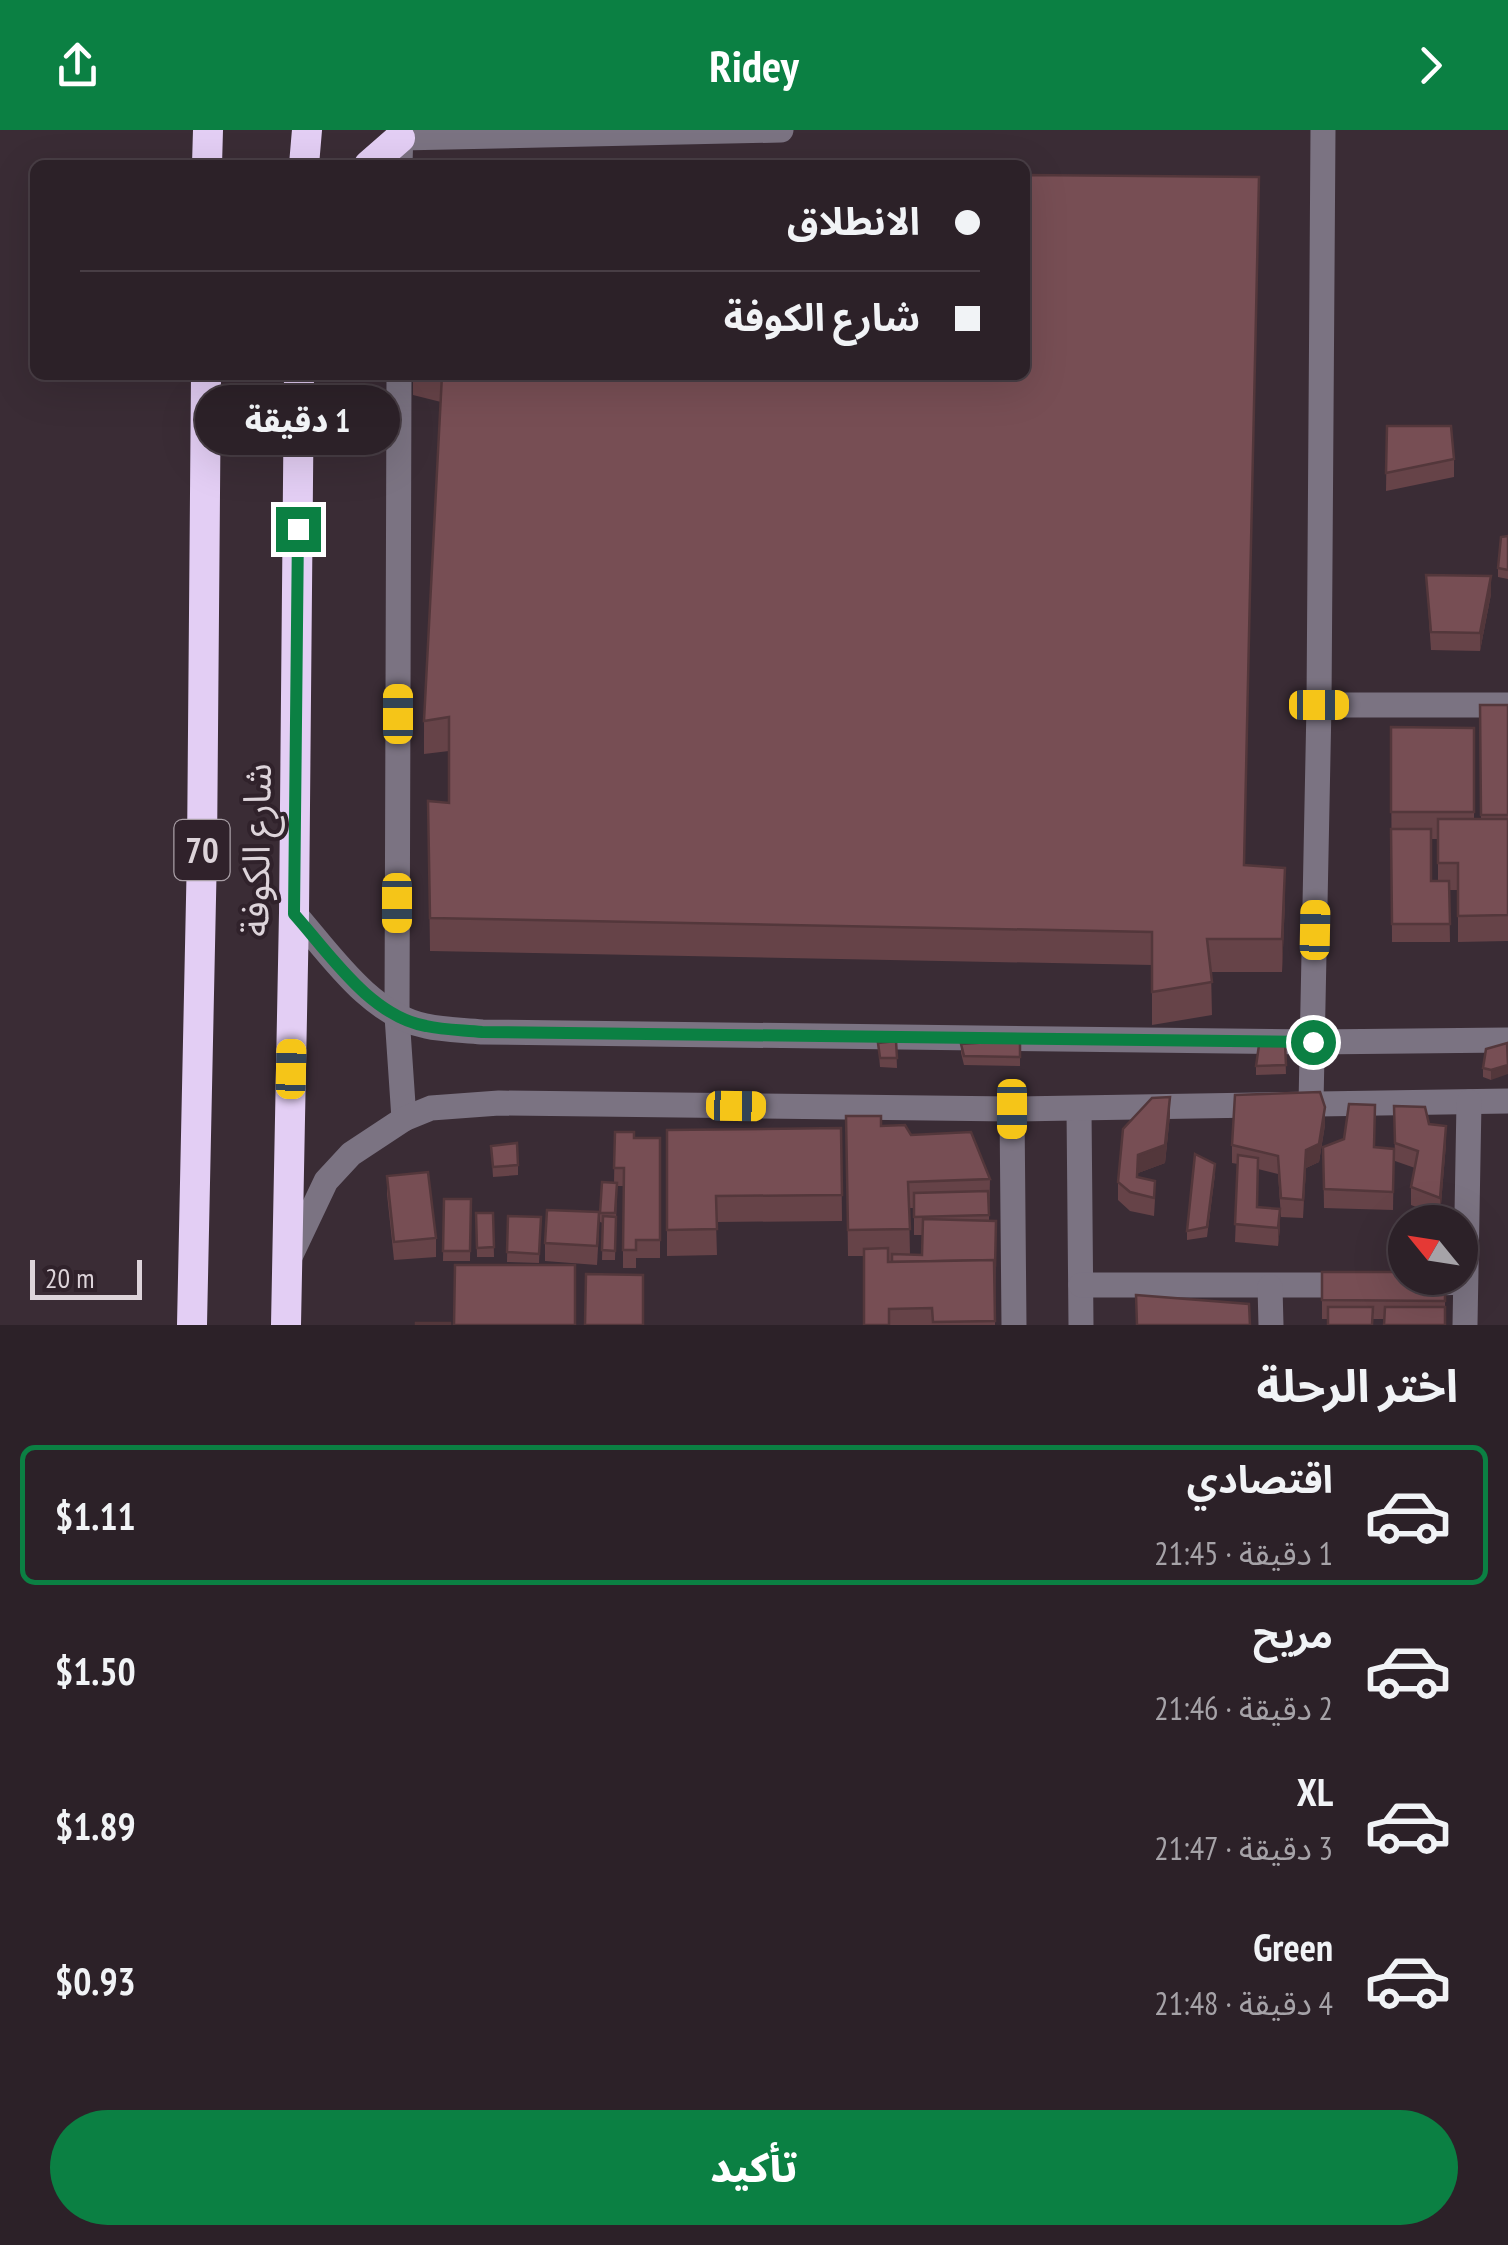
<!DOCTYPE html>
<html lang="ar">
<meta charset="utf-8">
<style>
:root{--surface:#2c2128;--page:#342930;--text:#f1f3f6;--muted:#a6a3a8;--line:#483e45;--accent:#0b8043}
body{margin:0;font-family:"PT Sans Narrow","Noto Sans Arabic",sans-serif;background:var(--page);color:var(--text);direction:rtl;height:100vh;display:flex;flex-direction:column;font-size:38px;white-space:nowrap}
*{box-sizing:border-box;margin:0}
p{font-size:32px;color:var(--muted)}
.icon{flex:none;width:55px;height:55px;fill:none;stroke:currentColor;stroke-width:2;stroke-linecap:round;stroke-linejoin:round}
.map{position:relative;height:1195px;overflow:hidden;direction:ltr}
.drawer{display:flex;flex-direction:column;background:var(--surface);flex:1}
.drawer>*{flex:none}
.guide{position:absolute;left:30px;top:30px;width:1000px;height:220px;border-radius:15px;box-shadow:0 10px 40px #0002,0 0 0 2px var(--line);direction:rtl;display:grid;align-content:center;height:220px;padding:0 50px;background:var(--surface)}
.needle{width:65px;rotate:300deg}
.buttons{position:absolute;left:1388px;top:1075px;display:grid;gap:20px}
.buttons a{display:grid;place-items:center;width:90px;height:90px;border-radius:50%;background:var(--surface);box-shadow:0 10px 40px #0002,0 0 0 2px var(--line);font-size:50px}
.scale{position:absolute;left:30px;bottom:25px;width:112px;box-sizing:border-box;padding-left:10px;border:5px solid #ddd4da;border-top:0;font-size:28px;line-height:35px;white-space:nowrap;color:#ddd4da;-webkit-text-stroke:8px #30222b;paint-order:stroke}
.end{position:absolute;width:45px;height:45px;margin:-22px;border:12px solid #0b8043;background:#fff;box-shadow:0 0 0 5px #fff}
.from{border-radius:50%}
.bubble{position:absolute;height:70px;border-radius:35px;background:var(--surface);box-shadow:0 10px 40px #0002,0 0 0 2px var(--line);font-size:32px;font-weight:800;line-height:70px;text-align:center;direction:rtl}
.car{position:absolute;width:30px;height:60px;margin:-30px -15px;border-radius:12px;box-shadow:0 0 8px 2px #0007;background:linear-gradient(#f5c518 24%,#345 0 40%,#f5c518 0 76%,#345 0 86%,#f5c518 0)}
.guide b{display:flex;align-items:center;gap:35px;height:95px;font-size:38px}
.guide b+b{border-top:2px solid var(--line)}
.guide i{width:25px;height:25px;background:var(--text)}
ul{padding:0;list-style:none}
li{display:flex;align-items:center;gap:30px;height:140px;margin:0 20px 15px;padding:0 30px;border:5px solid transparent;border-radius:15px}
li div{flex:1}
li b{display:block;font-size:38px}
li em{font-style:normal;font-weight:800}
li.current{border-color:var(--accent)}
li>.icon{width:90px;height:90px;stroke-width:1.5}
h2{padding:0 50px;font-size:45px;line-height:120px}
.button{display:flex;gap:20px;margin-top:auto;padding:20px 50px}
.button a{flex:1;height:115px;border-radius:60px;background:var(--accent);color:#fff;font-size:40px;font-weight:800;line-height:115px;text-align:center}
header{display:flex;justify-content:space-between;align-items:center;height:130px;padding:0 50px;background:var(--accent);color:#fff;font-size:45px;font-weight:800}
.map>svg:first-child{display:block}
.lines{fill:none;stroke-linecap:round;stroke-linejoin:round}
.minor{stroke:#7b7382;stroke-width:25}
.highway{stroke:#e3cef4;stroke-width:30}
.wall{fill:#664348;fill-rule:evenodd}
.shaded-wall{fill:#53373b}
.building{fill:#774e54;stroke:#53373b;stroke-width:2.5}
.route{stroke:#0b8043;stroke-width:12}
.labels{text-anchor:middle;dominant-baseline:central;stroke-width:8;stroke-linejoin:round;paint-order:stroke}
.shield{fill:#30222b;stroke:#a99fa6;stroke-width:2.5}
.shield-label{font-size:35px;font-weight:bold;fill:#ddd4da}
.street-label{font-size:38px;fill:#ddd4da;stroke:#30222b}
</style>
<header><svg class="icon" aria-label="forward" viewBox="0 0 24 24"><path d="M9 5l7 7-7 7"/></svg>Ridey<svg class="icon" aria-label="share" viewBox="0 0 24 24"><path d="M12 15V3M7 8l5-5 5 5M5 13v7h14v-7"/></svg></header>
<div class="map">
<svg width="1508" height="1195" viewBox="0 0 1508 1195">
<rect width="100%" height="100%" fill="#3a2c35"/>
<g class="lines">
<g class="minor">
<polyline points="400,8 781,0"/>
<polyline points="400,35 401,0"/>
<polyline points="399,245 397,886 404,989"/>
<polyline points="1319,575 1508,575"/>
<path d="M294,783C330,824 370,885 426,896C444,900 463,900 482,902L1313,912L1508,910"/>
<polyline points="1311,974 1319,575 1323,0"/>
<polyline points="1012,979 1014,1195"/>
<polyline points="1079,979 1081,1195"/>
<polyline points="289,1129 326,1051 351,1024 404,989 431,978 499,973 1012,979 1508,971"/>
<polyline points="1411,1154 1465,1152"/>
<polyline points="1081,1155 1356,1155"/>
<polyline points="1270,1157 1271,1195"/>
<polyline points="1465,1195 1469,972"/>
</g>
<g class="highway">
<polyline points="207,35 208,0"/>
<polyline points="304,35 307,0"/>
<polyline points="369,35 400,8"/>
<polyline points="192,1195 202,722 206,245"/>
<polyline points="286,1195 294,783 299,245"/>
</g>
</g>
<g class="wall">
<polygon points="413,245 1025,245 1245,735 1285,771 1282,842 1211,842 1212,885 1152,895 1152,835 430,821 428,671 449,673 449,621 424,624 424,591 441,272 413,265"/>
<polygon points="1387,296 1454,329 1454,347 1386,361"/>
<polygon points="1508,406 1508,449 1498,447 1498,438"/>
<polygon points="1426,445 1491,464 1480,521 1431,520"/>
<path d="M1480,575H1508V811L1458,812V760H1449L1450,812H1392L1391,597L1474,598V689H1481ZM1431,709H1438V751H1431Z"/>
<polygon points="1020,910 1020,936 964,935 961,923 961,914"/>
<polygon points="896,911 897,938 880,937 878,913"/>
<polygon points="1285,914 1286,944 1256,945 1256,936"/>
<polygon points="1508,915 1491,950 1483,947 1483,938"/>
<polygon points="1394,976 1429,994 1446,1014 1440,1086 1411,1075 1411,1057 1415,1038 1395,1031"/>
<polygon points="1170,985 1165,1033 1138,1043 1138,1047 1155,1069 1154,1086 1130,1081 1118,1070 1118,1052"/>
<path d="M846,986L911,1005L990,1049L989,1091H996L995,1195H864V1126H848ZM909,1078H914V1105H923L922,1125H910Z"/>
<polygon points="1325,995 1319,1032 1306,1038 1303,1088 1281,1087 1278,1044 1258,1039 1258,1077 1280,1097 1278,1116 1235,1112 1238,1034 1232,1033 1232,1015"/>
<polygon points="841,998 842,1091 716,1092 717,1125 667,1126 667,1000"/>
<polygon points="615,1002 634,1008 660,1008 660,1128 636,1128 636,1138 623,1138 623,1056 617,1056 615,1130 602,1130 603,1093 600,1092 600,1083 614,1053"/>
<polygon points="491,1016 518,1035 518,1045 493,1047"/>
<polygon points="1323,1017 1375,1017 1394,1019 1393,1080 1324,1078"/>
<polygon points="1215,1044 1207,1107 1187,1110 1187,1101"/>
<polygon points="387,1046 436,1108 436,1127 394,1130 387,1064"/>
<polygon points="444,1069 471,1069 470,1131 443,1131"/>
<polygon points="476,1083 493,1083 494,1127 477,1127"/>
<polygon points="508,1086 541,1087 539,1133 507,1132"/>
<polygon points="599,1101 597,1135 545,1131 545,1113"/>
<polygon points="1322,1142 1445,1148 1445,1177 1384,1189 1322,1189"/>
</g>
<g class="shaded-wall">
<polygon points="1491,446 1491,464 1480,521 1480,503"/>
<polygon points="1285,738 1285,771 1282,842 1282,809"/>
<polygon points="1508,935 1508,944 1491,950 1491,940"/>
<polygon points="1170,967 1170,985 1165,1033 1138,1043 1137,1065 1138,1025"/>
<polygon points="1325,977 1325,995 1319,1032 1306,1038 1303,1088 1306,1020"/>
<polygon points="1446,996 1446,1014 1440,1086 1440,1068"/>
<polygon points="1280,1079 1280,1097 1278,1116 1278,1098"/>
</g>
<g class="building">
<polygon points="1025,45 1259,47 1244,735 1285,738 1282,809 1207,809 1212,852 1152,862 1152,802 430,788 428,671 449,673 449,587 424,591 442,245 1025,245"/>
<polygon points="1387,296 1451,296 1454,329 1386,343"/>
<polygon points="1508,406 1508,440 1498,438 1501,407"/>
<polygon points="1426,445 1491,446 1480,503 1431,502"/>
<polygon points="1480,575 1508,575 1508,685 1481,685"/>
<polygon points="1391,597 1474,598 1474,682 1391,682"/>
<polygon points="1438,689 1508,689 1508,785 1458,786 1458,733 1438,733"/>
<polygon points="1391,699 1431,699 1431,751 1449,751 1450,794 1392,794"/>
<polygon points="1020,910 1020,927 964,926 961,914"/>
<polygon points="896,911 897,928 880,928 878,913"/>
<polygon points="1507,913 1508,935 1491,940 1483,938 1486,919"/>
<polygon points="1285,914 1286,935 1256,936 1259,915"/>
<polygon points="1320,962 1325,977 1319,1014 1306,1020 1303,1070 1281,1068 1278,1026 1232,1015 1235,965"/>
<polygon points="1170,967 1165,1015 1138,1025 1137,1047 1155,1051 1154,1068 1130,1062 1118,1052 1123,999 1152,968"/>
<polygon points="1349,974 1375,975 1374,1017 1394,1019 1393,1062 1324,1059 1323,1017 1344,1009"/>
<polygon points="1394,976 1425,977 1429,994 1446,996 1440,1068 1411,1057 1418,1021 1395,1013"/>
<polygon points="846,986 881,986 881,996 905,995 911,1005 971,1002 990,1049 908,1052 910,1099 848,1100"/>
<polygon points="841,998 842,1065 716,1066 717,1099 667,1100 667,1000"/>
<polygon points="615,1002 634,1002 634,1008 660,1008 660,1110 636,1110 636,1120 623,1120 624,1038 614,1038"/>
<polygon points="517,1013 518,1035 493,1037 491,1016"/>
<polygon points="1195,1024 1215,1034 1207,1097 1187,1101"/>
<polygon points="1238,1025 1258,1028 1257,1077 1280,1079 1278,1098 1235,1094"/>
<polygon points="428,1042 436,1108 394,1112 387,1046"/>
<polygon points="602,1052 617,1053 615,1083 600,1083"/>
<polygon points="988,1061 989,1085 914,1087 914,1063"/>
<polygon points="444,1069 471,1069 470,1121 443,1121"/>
<polygon points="547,1080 599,1082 597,1116 545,1113"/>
<polygon points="476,1083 493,1083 494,1117 477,1118"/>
<polygon points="508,1086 541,1087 539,1124 507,1122"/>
<polygon points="603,1086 616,1087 615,1121 602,1120"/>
<polygon points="923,1089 996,1091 995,1137 994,1130 892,1132 892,1124 922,1125"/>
<polygon points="888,1118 888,1132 994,1130 995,1191 933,1192 932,1178 889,1179 889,1195 864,1195 864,1119"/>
<polygon points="455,1135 575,1135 575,1195 454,1195"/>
<polygon points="1322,1142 1405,1142 1405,1148 1445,1148 1445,1171 1322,1170"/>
<polygon points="586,1144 643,1145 643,1195 585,1195"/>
<polygon points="1136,1165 1249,1174 1250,1195 1137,1195"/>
<polygon points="1328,1177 1373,1177 1372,1195 1328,1195"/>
<polygon points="1385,1177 1445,1177 1445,1195 1384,1195"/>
<rect x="416" y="1193" width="34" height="2"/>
</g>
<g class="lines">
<path class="route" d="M298,399L294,784C329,823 370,886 426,896C444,900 463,900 482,902L1313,912"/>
</g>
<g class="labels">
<rect class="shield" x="174.5" y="690" width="55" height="60" rx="8"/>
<g class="shield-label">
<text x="202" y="720">70</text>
</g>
<g class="street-label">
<text transform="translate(255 720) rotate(-89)">شارع الكوفة</text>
</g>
</g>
</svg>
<div class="buttons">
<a><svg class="needle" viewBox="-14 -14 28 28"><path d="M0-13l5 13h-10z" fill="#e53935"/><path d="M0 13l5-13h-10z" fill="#a6a3a8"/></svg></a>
</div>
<div class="scale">20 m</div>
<i class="end from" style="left:1313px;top:912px"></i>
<i class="end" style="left:298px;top:399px"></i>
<div class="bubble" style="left:195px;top:255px;width:205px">1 دقيقة</div>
<i class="car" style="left:1319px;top:575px;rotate:90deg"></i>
<i class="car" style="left:398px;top:584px;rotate:0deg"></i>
<i class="car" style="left:397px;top:773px;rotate:180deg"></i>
<i class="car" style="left:1315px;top:800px;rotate:1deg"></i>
<i class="car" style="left:291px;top:939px;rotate:1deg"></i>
<i class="car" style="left:736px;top:976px;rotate:91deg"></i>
<i class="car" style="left:1012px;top:979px;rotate:180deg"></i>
<div class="guide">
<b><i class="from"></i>الانطلاق</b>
<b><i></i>شارع الكوفة</b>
</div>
</div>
<section class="drawer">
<h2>اختر الرحلة</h2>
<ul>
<li class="current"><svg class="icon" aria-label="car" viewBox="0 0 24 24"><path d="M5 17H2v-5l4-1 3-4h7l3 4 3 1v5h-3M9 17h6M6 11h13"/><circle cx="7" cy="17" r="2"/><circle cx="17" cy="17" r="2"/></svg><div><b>اقتصادي</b><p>1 دقيقة · 21:45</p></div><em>$1.11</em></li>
<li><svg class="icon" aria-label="car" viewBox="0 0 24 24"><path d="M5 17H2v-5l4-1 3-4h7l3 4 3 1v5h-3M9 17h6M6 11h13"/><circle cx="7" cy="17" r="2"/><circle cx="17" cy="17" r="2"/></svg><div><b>مريح</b><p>2 دقيقة · 21:46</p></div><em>$1.50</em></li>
<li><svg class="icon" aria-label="car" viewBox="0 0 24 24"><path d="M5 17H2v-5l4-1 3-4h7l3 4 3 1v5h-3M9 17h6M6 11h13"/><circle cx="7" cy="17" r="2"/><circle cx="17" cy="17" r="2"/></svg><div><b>XL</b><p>3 دقيقة · 21:47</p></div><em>$1.89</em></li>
<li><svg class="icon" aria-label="car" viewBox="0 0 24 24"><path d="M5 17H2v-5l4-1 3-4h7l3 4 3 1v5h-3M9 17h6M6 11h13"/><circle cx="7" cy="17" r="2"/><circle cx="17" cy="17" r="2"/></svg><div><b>Green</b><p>4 دقيقة · 21:48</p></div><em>$0.93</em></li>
</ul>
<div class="button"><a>تأكيد</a></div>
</section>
